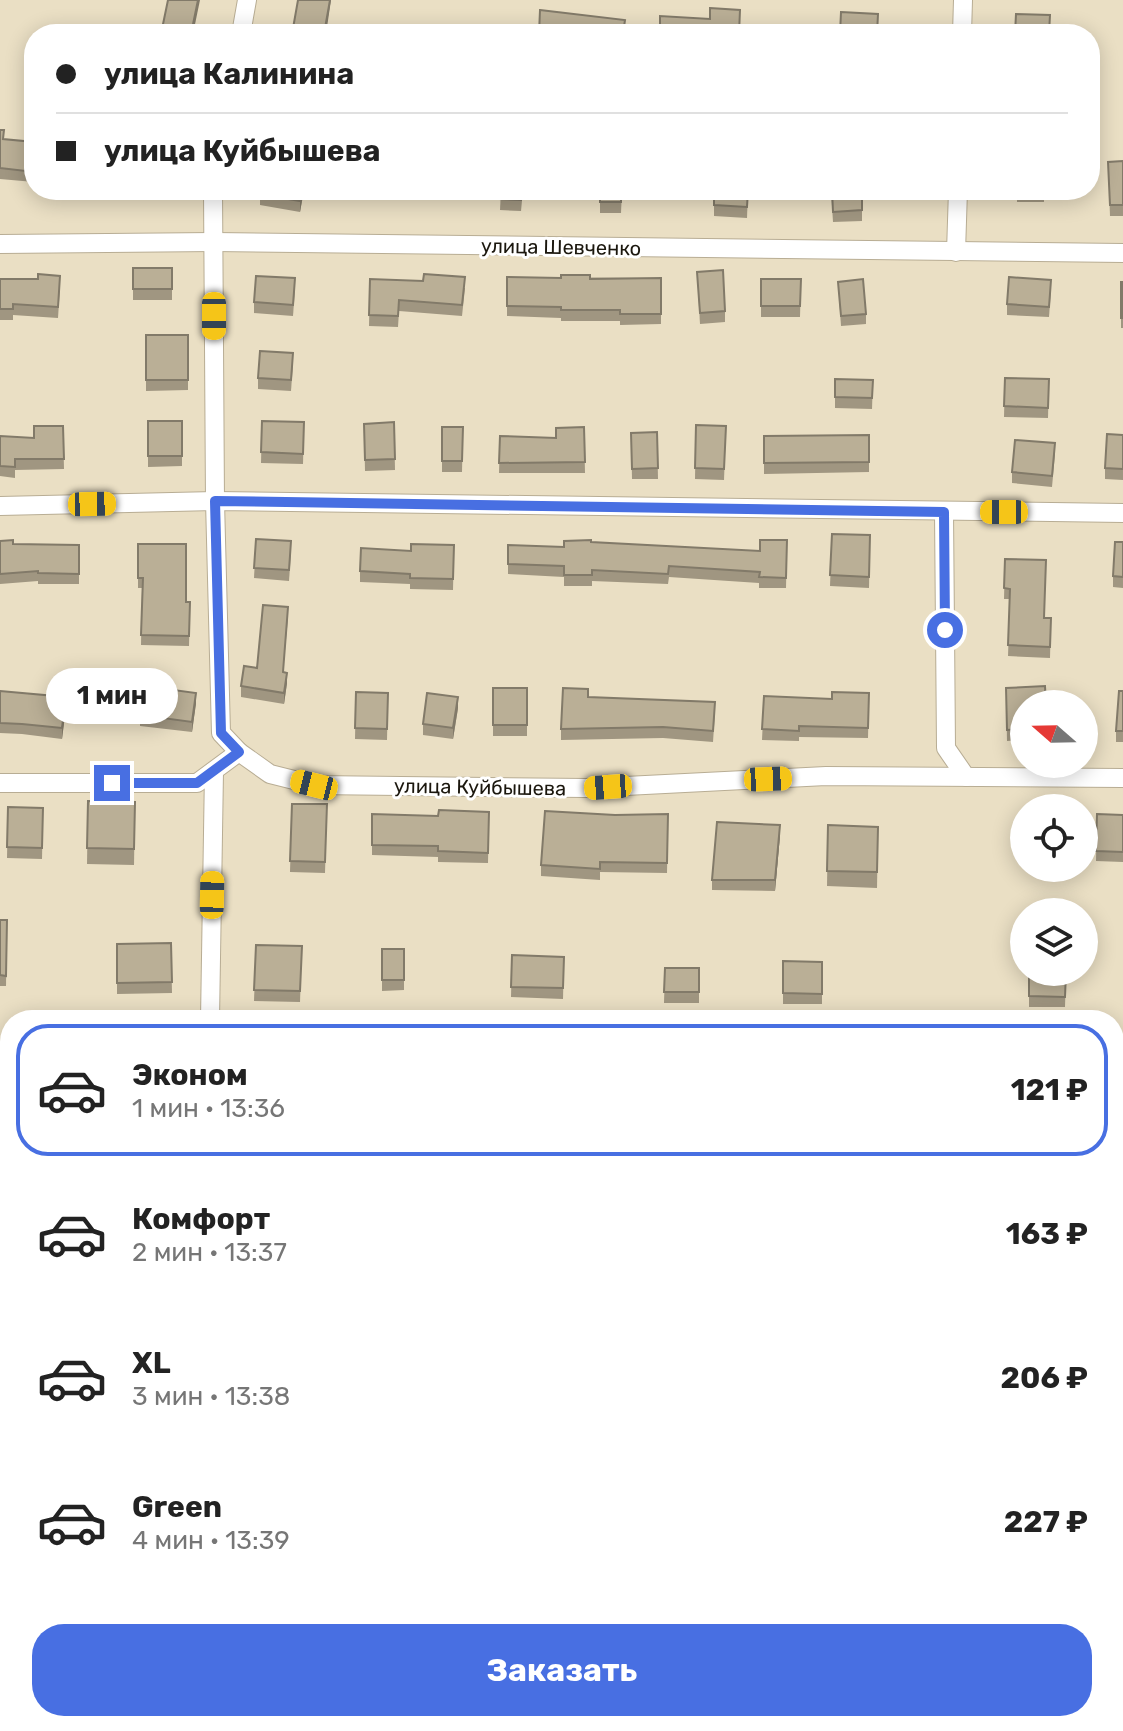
<!DOCTYPE html>
<html lang="ru">
<meta charset="utf-8">
<style>
:root{--surface:#fff;--page:#f2f2f2;--text:#222;--muted:#767676;--line:#e0e0e0;--accent:#486fe2}
body{margin:0;font-family:Rubik,sans-serif;background:var(--page);color:var(--text);height:100vh;display:flex;flex-direction:column;font-size:30px;white-space:nowrap}
*{box-sizing:border-box;margin:0}
p{font-size:26px;color:var(--muted)}
.icon{flex:none;width:44px;height:44px;fill:none;stroke:currentColor;stroke-width:2;stroke-linecap:round;stroke-linejoin:round}
.map{position:relative;flex:1;overflow:hidden}
.side{position:absolute;left:0px;top:1010px;width:1124px;height:722px;display:flex;flex-direction:column;background:var(--surface);border-radius:32px 32px 0 0;box-shadow:0 4px 20px #0003}
.side>*{flex:none}
.top-card{position:absolute;left:24px;top:24px;width:1076px;height:176px;border-radius:32px;box-shadow:0 4px 20px #0003;display:grid;align-content:center;height:176px;padding:0 32px;background:var(--surface)}
.needle{width:52px;rotate:290deg}
.controls{position:absolute;left:1010px;top:690px;display:grid;gap:16px}
.controls a{display:grid;place-items:center;width:88px;height:88px;border-radius:50%;background:var(--surface);box-shadow:0 4px 20px #0003;font-size:40px}
.end{position:absolute;width:36px;height:36px;margin:-18px;border:10px solid #486fe2;background:#fff;box-shadow:0 0 0 4px #fff}
.from{border-radius:50%}
.bubble{position:absolute;height:56px;border-radius:28px;background:var(--surface);box-shadow:0 4px 20px #0003;font-size:26px;font-weight:700;line-height:56px;text-align:center}
.car{position:absolute;width:24px;height:48px;margin:-24px -12px;border-radius:10px;box-shadow:0 0 6px 2px #0007;background:linear-gradient(#f5c518 24%,#345 0 40%,#f5c518 0 76%,#345 0 86%,#f5c518 0)}
.top-card b{display:flex;align-items:center;gap:28px;height:76px;font-size:30px}
.top-card b+b{border-top:2px solid var(--line)}
.top-card i{width:20px;height:20px;background:var(--text)}
ul{padding:14px 0 0;list-style:none}
li{display:flex;align-items:center;gap:24px;height:132px;margin:0 16px 12px;padding:0 16px;border:4px solid transparent;border-radius:32px}
li div{flex:1}
li b{display:block;font-size:30px}
li em{font-style:normal;font-weight:700}
li.selected{border-color:var(--accent)}
li>.icon{width:72px;height:72px;stroke-width:1.5}
.cta{display:flex;gap:16px;margin-top:auto;padding:16px 32px}
.cta a{flex:1;height:92px;border-radius:32px;background:var(--accent);color:#fff;font-size:32px;font-weight:700;line-height:92px;text-align:center}
.map>svg:first-child{display:block}
.lines{fill:none;stroke-linecap:round;stroke-linejoin:round}
.street-casing{stroke:#b8ad94;stroke-width:20}
.street{stroke:#fff;stroke-width:18}
.wall{fill:#a09681}
.shaded-wall{fill:#827a69}
.building{fill:#baaf96;stroke:#827a69;stroke-width:2}
.route{stroke:#486fe2;stroke-width:10}
.labels{text-anchor:middle;dominant-baseline:central;stroke-width:6;stroke-linejoin:round;paint-order:stroke}
.street-label{font-size:20px;fill:#1b170e;stroke:#fff}
</style>
<div class="map">
<svg width="1123" height="1731" viewBox="0 0 1123 1731">
<rect width="100%" height="100%" fill="#eadfc4"/>
<g class="lines">
<g class="street-casing">
<g id="street">
<polyline points="241,34 247,0"/>
<polyline points="962,34 963,0"/>
<polyline points="213,190 215,501 221,733 239,752"/>
<polyline points="0,244 214,242 1123,253"/>
<polyline points="956,252 958,190"/>
<polyline points="0,506 215,501 1123,513"/>
<polyline points="944,512 946,748 966,777"/>
<polyline points="0,783 197,783 239,752 270,774 314,785 586,788 826,776 1123,778"/>
<polyline points="210,1020 214,771"/>
<polyline points="0,1079 10,1078"/>
<polyline points="1114,1110 1123,1110"/>
<polyline points="0,1424 10,1423"/>
<polyline points="1114,1434 1123,1434"/>
<polyline points="0,1716 10,1716"/>
<polyline points="1114,1721 1123,1721"/>
<polyline points="720,1722 951,1725 1072,1722"/>
</g>
</g>
<use href="#street" class="street"/>
</g>
<g class="wall">
<polygon points="162,29 193,34 162,34"/>
<polygon points="0,130 4,139 34,142 34,182 0,179"/>
<polygon points="1123,161 1123,216 1110,216 1108,162"/>
<polygon points="150,190 178,190 177,198 150,196"/>
<polygon points="304,190 300,212 260,205 260,194"/>
<polygon points="501,190 523,190 521,211 500,210"/>
<polygon points="600,190 622,190 621,213 600,213"/>
<polygon points="714,190 748,190 747,218 714,216"/>
<polygon points="831,190 862,190 862,221 833,222"/>
<rect x="1017" y="190" width="27" height="12"/>
<rect x="133" y="268" width="39" height="32"/>
<polygon points="697,272 725,311 725,322 700,324"/>
<polygon points="507,277 661,278 661,324 620,325 620,321 561,321 561,318 507,316"/>
<polygon points="0,279 60,287 58,318 13,315 13,320 0,320"/>
<polygon points="370,279 465,288 462,316 399,311 398,327 369,326"/>
<polygon points="761,279 801,279 800,317 761,317"/>
<polygon points="838,282 866,314 866,324 841,326"/>
<rect x="1121" y="282" width="2" height="46"/>
<polygon points="295,289 293,316 254,313 254,302"/>
<polygon points="1051,290 1049,317 1007,315 1007,304"/>
<polygon points="146,335 188,335 188,390 146,391"/>
<polygon points="293,364 291,391 258,389 258,378"/>
<polygon points="1005,378 1049,379 1048,418 1004,417"/>
<polygon points="873,380 872,409 835,408 835,397"/>
<polygon points="148,421 182,421 182,466 148,467"/>
<polygon points="262,421 304,422 303,464 261,463"/>
<polygon points="394,422 395,470 365,471 364,424"/>
<polygon points="696,425 726,426 724,480 695,479"/>
<polygon points="63,426 64,469 15,470 15,478 0,476 0,436 34,438"/>
<polygon points="442,427 463,427 462,472 442,472"/>
<polygon points="584,427 585,473 499,473 500,436 556,438"/>
<polygon points="657,432 658,479 632,479 631,433"/>
<polygon points="869,435 869,472 764,474 764,436"/>
<polygon points="1123,435 1123,480 1105,479 1105,468"/>
<polygon points="1055,454 1052,487 1012,483 1012,472"/>
<polygon points="832,534 870,535 869,588 830,586"/>
<polygon points="256,539 291,552 289,581 254,578"/>
<polygon points="787,540 786,588 759,588 759,583 669,577 668,584 592,581 592,586 564,586 564,577 508,574 508,545 564,547 591,542 760,551"/>
<polygon points="0,541 13,544 79,545 79,584 38,584 38,581 0,584"/>
<polygon points="1123,542 1123,588 1113,587 1113,576"/>
<polygon points="138,544 186,602 190,602 189,646 141,645 142,588 138,588"/>
<polygon points="454,545 453,590 410,589 410,584 360,582 360,571 411,551"/>
<polygon points="1005,559 1044,618 1051,618 1050,658 1008,656 1010,599 1004,599"/>
<polygon points="288,618 283,672 287,683 284,704 241,697 241,686 257,668"/>
<rect x="493" y="688" width="34" height="48"/>
<polygon points="1006,688 1024,704 1024,740 1007,741"/>
<polygon points="0,691 66,707 62,739 22,734 0,733"/>
<polygon points="1123,691 1123,742 1116,742 1116,731"/>
<polygon points="356,692 388,693 387,740 355,739"/>
<polygon points="869,693 868,738 799,737 799,741 762,740 764,696 832,699"/>
<polygon points="588,697 715,712 713,742 663,738 561,740 561,729"/>
<polygon points="196,703 192,732 140,726 140,715"/>
<polygon points="458,708 453,739 423,735 423,724"/>
<polygon points="88,801 135,802 134,865 87,864"/>
<polygon points="292,804 327,804 325,873 290,872"/>
<polygon points="8,807 43,808 42,859 7,858"/>
<polygon points="489,812 488,863 438,862 438,857 372,855 372,814 438,816"/>
<polygon points="668,814 667,873 600,872 600,880 541,876 541,865 615,815"/>
<polygon points="1097,814 1123,815 1123,862 1096,861"/>
<polygon points="828,825 878,827 877,888 827,886"/>
<polygon points="780,835 775,891 712,890 712,880"/>
<polygon points="0,920 7,920 6,986 0,986"/>
<polygon points="171,943 172,993 117,994 117,944"/>
<polygon points="256,945 302,946 300,1002 254,1001"/>
<polygon points="382,949 404,949 404,990 382,991"/>
<polygon points="512,955 564,957 563,999 511,997"/>
<polygon points="783,961 822,962 822,1004 783,1004"/>
<polygon points="665,968 699,968 699,1003 664,1003"/>
<polygon points="1029,972 1066,972 1065,1007 1029,1007"/>
<polygon points="0,1163 10,1164 10,1212 0,1212"/>
<polygon points="1114,1171 1123,1172 1123,1220 1114,1220"/>
<polygon points="0,1460 10,1460 10,1511 0,1510"/>
<rect x="1114" y="1466" width="9" height="71"/>
<rect x="1116" y="1629" width="7" height="44"/>
</g>
<g class="shaded-wall">
<polygon points="198,0 200,0 193,34 191,34"/>
<polygon points="330,0 331,0 326,34 324,34"/>
<polygon points="302,190 304,190 300,212 300,201"/>
<polygon points="287,673 287,683 284,704 284,693"/>
<polygon points="196,693 196,703 192,732 192,722"/>
<polygon points="66,697 66,707 62,739 62,728"/>
<polygon points="458,697 458,708 453,739 453,728"/>
<polygon points="780,825 780,835 775,891 775,880"/>
</g>
<g class="building">
<polygon points="168,0 198,0 191,34 162,29"/>
<polygon points="298,0 330,0 324,34 292,34"/>
<polygon points="710,8 740,10 739,34 660,34 660,16 710,19"/>
<polygon points="540,10 625,20 623,34 539,34"/>
<polygon points="841,12 878,14 877,34 840,34"/>
<polygon points="1016,14 1050,15 1049,34 1015,34"/>
<polygon points="0,130 4,130 3,139 34,142 34,172 0,168"/>
<polygon points="1123,161 1123,205 1110,205 1108,162"/>
<polygon points="261,190 302,190 300,201 260,194"/>
<polygon points="501,190 522,190 521,200 500,199"/>
<rect x="600" y="190" width="21" height="12"/>
<polygon points="714,190 748,190 747,207 714,205"/>
<polygon points="832,190 862,190 862,210 833,212"/>
<rect x="1017" y="190" width="27" height="1"/>
<rect x="133" y="268" width="39" height="21"/>
<polygon points="723,270 725,311 700,313 697,272"/>
<polygon points="38,274 60,276 58,307 13,304 13,309 0,309 0,279 38,279"/>
<polygon points="424,274 465,277 462,305 399,300 398,316 369,315 370,279 423,281"/>
<polygon points="561,275 590,275 590,279 661,278 661,314 620,314 620,310 561,310 561,307 507,306 507,277 561,278"/>
<polygon points="256,276 295,278 293,305 254,302"/>
<polygon points="1009,277 1051,280 1049,307 1007,304"/>
<polygon points="761,279 801,279 800,306 761,306"/>
<polygon points="863,279 866,314 841,316 838,282"/>
<rect x="1121" y="282" width="2" height="36"/>
<rect x="146" y="335" width="42" height="45"/>
<polygon points="260,351 293,353 291,380 258,378"/>
<polygon points="1005,378 1049,379 1048,408 1004,406"/>
<polygon points="835,379 873,380 872,398 835,397"/>
<rect x="148" y="421" width="34" height="35"/>
<polygon points="262,421 304,422 303,454 261,452"/>
<polygon points="394,422 395,459 365,460 364,424"/>
<polygon points="696,425 726,426 724,469 695,468"/>
<polygon points="34,426 63,426 64,459 15,459 15,467 0,466 0,436 34,438"/>
<polygon points="442,427 463,427 462,461 442,461"/>
<polygon points="584,427 585,462 499,463 500,436 556,438 556,428"/>
<polygon points="657,432 658,468 632,469 631,433"/>
<polygon points="1107,434 1123,435 1123,469 1105,468"/>
<polygon points="869,435 869,462 764,463 764,436"/>
<polygon points="1015,440 1055,443 1052,476 1012,472"/>
<polygon points="832,534 870,535 869,577 830,575"/>
<polygon points="256,539 291,541 289,570 254,568"/>
<polygon points="13,540 13,544 79,545 79,574 38,573 38,571 0,574 0,541"/>
<polygon points="591,540 591,542 760,551 760,540 787,540 786,578 759,577 760,572 669,566 668,574 592,570 592,575 564,575 564,566 508,564 508,545 564,547 564,541"/>
<polygon points="1115,542 1123,542 1123,577 1113,576"/>
<polygon points="138,544 186,544 186,602 190,602 189,636 141,635 143,578 138,578"/>
<polygon points="411,544 454,545 453,579 410,578 410,574 360,571 361,548 411,551"/>
<polygon points="1005,559 1046,560 1044,618 1051,618 1050,647 1008,645 1010,589 1004,588"/>
<polygon points="263,605 288,607 283,672 287,673 284,693 241,686 244,666 257,668"/>
<polygon points="144,686 196,693 192,722 140,715"/>
<polygon points="1045,686 1046,704 1024,704 1024,729 1007,730 1006,688"/>
<rect x="493" y="688" width="34" height="37"/>
<polygon points="563,688 588,689 588,697 715,702 713,731 663,727 561,729"/>
<polygon points="0,691 66,697 62,728 22,724 0,723"/>
<polygon points="1119,691 1123,691 1123,731 1116,731"/>
<polygon points="356,692 388,693 387,729 355,728"/>
<polygon points="832,692 869,693 868,728 799,726 799,731 762,729 764,696 832,699"/>
<polygon points="427,693 458,697 453,728 423,724"/>
<polygon points="88,801 135,802 134,849 87,848"/>
<polygon points="292,804 327,804 325,862 290,861"/>
<polygon points="8,807 43,808 42,848 7,847"/>
<polygon points="439,810 489,812 488,853 438,851 438,846 372,845 372,814 438,816"/>
<polygon points="545,811 615,815 668,814 667,863 600,862 600,869 541,865"/>
<polygon points="1097,814 1123,815 1123,852 1096,851"/>
<polygon points="717,822 780,825 775,880 712,880"/>
<polygon points="828,825 878,827 877,872 827,871"/>
<polygon points="0,920 7,920 6,976 0,975"/>
<polygon points="171,943 172,982 117,983 117,944"/>
<polygon points="256,945 302,946 300,991 254,990"/>
<rect x="382" y="949" width="22" height="31"/>
<polygon points="512,955 564,957 563,988 511,987"/>
<polygon points="783,961 822,962 822,994 783,993"/>
<polygon points="665,968 699,968 699,992 664,992"/>
<polygon points="1029,972 1066,972 1065,997 1029,996"/>
<polygon points="0,1163 10,1164 10,1201 0,1201"/>
<polygon points="1114,1171 1123,1172 1123,1209 1114,1209"/>
<rect x="0" y="1460" width="10" height="40"/>
<rect x="1114" y="1466" width="9" height="60"/>
<rect x="1116" y="1629" width="7" height="33"/>
</g>
<g class="lines">
<polyline class="route" points="112,783 197,783 239,752 221,733 215,501 944,512 945,630"/>
</g>
<g class="labels">
<g class="street-label">
<text transform="translate(561 247) rotate(1)">улица Шевченко</text>
<text transform="translate(480 787) rotate(1)">улица Куйбышева</text>
</g>
</g>
</svg>
<div class="controls">
<a><svg class="needle" viewBox="-14 -14 28 28"><path d="M0-13l5 13h-10z" fill="#e53935"/><path d="M0 13l5-13h-10z" fill="#767676"/></svg></a>
<a><svg class="icon" aria-label="locate" viewBox="0 0 24 24"><circle cx="12" cy="12" r="6"/><path d="M12 2v4M12 18v4M2 12h4M18 12h4"/></svg></a>
<a><svg class="icon" aria-label="layers" viewBox="0 0 24 24"><path d="M12 4l9 5-9 5-9-5zM3 14l9 5 9-5"/></svg></a>
</div>
<i class="end from" style="left:945px;top:630px"></i>
<i class="end" style="left:112px;top:783px"></i>
<div class="bubble" style="left:46px;top:668px;width:132px">1 мин</div>
<i class="car" style="left:214px;top:316px;rotate:180deg"></i>
<i class="car" style="left:92px;top:504px;rotate:89deg"></i>
<i class="car" style="left:1004px;top:512px;rotate:270deg"></i>
<i class="car" style="left:768px;top:779px;rotate:88deg"></i>
<i class="car" style="left:314px;top:785px;rotate:284deg"></i>
<i class="car" style="left:608px;top:787px;rotate:266deg"></i>
<i class="car" style="left:212px;top:895px;rotate:1deg"></i>
<div class="top-card">
<b><i class="from"></i>улица Калинина</b>
<b><i></i>улица Куйбышева</b>
</div>
<section class="side">
<ul>
<li class="selected"><svg class="icon" aria-label="car" viewBox="0 0 24 24"><path d="M5 17H2v-5l4-1 3-4h7l3 4 3 1v5h-3M9 17h6M6 11h13"/><circle cx="7" cy="17" r="2"/><circle cx="17" cy="17" r="2"/></svg><div><b>Эконом</b><p>1 мин · 13:36</p></div><em>121 ₽</em></li>
<li><svg class="icon" aria-label="car" viewBox="0 0 24 24"><path d="M5 17H2v-5l4-1 3-4h7l3 4 3 1v5h-3M9 17h6M6 11h13"/><circle cx="7" cy="17" r="2"/><circle cx="17" cy="17" r="2"/></svg><div><b>Комфорт</b><p>2 мин · 13:37</p></div><em>163 ₽</em></li>
<li><svg class="icon" aria-label="car" viewBox="0 0 24 24"><path d="M5 17H2v-5l4-1 3-4h7l3 4 3 1v5h-3M9 17h6M6 11h13"/><circle cx="7" cy="17" r="2"/><circle cx="17" cy="17" r="2"/></svg><div><b>XL</b><p>3 мин · 13:38</p></div><em>206 ₽</em></li>
<li><svg class="icon" aria-label="car" viewBox="0 0 24 24"><path d="M5 17H2v-5l4-1 3-4h7l3 4 3 1v5h-3M9 17h6M6 11h13"/><circle cx="7" cy="17" r="2"/><circle cx="17" cy="17" r="2"/></svg><div><b>Green</b><p>4 мин · 13:39</p></div><em>227 ₽</em></li>
</ul>
<div class="cta"><a>Заказать</a></div>
</section>
</div>
